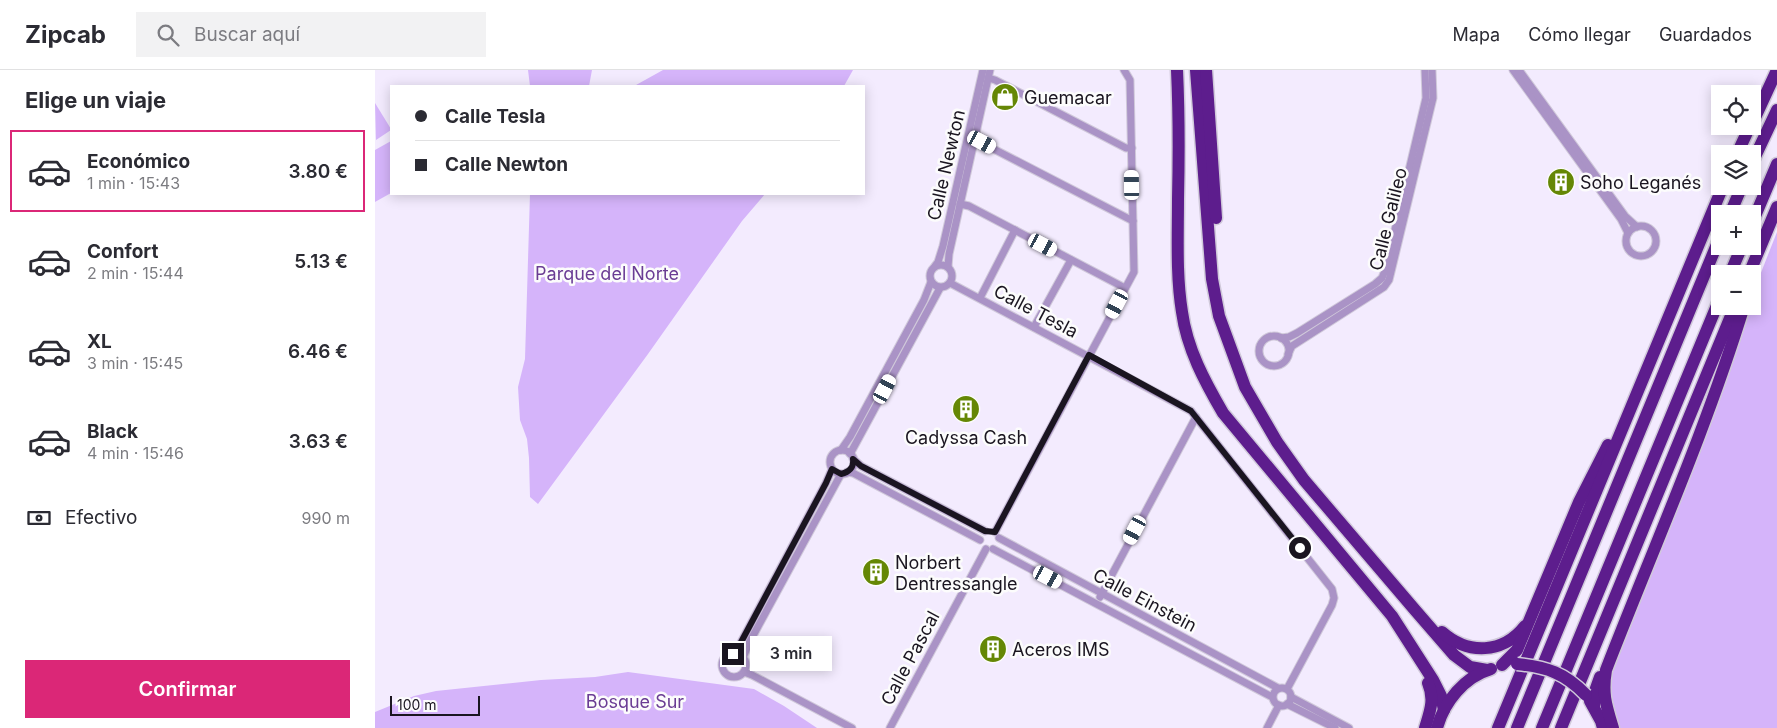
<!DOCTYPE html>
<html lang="es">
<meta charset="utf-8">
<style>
:root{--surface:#fff;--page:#f2f2f3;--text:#2b2b33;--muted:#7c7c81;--line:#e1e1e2;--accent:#db2777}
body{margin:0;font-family:Inter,sans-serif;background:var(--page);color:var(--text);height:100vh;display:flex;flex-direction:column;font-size:19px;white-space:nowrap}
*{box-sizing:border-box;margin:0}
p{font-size:16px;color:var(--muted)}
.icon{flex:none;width:28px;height:28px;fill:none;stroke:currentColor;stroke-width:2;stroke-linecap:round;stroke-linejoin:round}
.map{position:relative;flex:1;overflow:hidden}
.side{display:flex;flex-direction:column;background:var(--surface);width:375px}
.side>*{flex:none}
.top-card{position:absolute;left:15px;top:15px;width:475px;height:110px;border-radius:0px;box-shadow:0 2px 12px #0003;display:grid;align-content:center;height:110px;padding:0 25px;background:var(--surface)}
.controls{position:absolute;left:1336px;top:15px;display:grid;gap:10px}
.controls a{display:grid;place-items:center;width:50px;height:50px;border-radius:0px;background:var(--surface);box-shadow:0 2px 12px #0003;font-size:25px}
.scale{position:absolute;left:15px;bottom:12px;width:90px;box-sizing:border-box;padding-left:5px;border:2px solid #1a1520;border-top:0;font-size:14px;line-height:18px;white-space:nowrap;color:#1a1520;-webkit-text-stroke:4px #fcfcfc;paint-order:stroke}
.end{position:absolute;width:22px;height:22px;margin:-11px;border:6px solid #1a1520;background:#fff;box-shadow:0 0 0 2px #fff}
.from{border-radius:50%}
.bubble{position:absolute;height:35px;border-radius:0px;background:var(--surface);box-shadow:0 2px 12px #0003;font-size:16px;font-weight:600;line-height:35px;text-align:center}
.car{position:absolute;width:15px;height:30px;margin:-15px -8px;border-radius:6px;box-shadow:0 0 4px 1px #0007;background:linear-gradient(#fff 24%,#345 0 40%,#fff 0 76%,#345 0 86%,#fff 0)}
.top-card b{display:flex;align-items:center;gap:18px;height:48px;font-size:19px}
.top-card b+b{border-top:1px solid var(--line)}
.top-card i{width:12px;height:12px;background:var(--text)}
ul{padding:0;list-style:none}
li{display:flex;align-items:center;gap:15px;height:82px;margin:0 10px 8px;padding:0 15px;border:2px solid transparent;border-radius:0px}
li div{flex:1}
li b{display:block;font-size:19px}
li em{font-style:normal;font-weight:600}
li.selected{border-color:var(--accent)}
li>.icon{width:45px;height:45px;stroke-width:1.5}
h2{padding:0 25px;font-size:22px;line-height:60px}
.pay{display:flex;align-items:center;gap:12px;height:55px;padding:0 25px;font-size:19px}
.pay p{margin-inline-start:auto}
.cta{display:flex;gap:10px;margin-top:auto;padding:10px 25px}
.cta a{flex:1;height:58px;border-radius:0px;background:var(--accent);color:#fff;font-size:20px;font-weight:600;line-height:58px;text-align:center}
header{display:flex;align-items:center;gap:30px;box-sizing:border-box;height:70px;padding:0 25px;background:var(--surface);border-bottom:1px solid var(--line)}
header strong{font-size:24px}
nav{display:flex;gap:28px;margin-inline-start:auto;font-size:18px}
.search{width:350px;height:45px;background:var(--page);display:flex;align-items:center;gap:12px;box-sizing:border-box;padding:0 18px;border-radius:0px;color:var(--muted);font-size:19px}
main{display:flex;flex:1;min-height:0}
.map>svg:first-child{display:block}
.green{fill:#d5b4fa}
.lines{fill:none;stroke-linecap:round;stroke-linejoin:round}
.street-casing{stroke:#d0c9da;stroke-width:9}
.highway-casing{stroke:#d0c9da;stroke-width:15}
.street{stroke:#aa93c6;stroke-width:7}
.highway{stroke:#5d1d8d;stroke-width:12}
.highway-bridge-casing{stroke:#d0c9da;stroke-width:15;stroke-linecap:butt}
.highway-bridge{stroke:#5d1d8d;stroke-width:12}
.route{stroke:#1a1520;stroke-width:6}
.labels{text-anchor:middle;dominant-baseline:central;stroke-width:5;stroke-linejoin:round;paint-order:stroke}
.poi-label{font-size:18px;fill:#1a1520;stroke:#fcfcfc;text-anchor:start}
.street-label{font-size:18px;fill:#1a1520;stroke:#fcfcfc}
.park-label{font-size:18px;fill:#6a3c94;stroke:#fcfcfc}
</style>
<header>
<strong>Zipcab</strong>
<div class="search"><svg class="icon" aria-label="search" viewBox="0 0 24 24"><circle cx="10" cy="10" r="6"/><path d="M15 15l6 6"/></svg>Buscar aquí</div>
<nav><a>Mapa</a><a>Cómo llegar</a><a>Guardados</a></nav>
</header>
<main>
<section class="side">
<h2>Elige un viaje</h2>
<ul>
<li class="selected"><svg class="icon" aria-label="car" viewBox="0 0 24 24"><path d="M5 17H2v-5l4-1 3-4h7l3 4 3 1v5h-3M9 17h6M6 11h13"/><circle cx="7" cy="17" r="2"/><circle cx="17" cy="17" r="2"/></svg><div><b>Económico</b><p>1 min · 15:43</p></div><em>3.80 €</em></li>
<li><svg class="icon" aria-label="car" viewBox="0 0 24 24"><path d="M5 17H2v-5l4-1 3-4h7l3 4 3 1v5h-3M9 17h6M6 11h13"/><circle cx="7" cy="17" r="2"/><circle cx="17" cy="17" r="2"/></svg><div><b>Confort</b><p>2 min · 15:44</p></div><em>5.13 €</em></li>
<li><svg class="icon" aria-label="car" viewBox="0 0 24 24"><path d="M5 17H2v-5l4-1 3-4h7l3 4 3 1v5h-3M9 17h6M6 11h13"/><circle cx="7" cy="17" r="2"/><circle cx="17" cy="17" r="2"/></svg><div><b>XL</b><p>3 min · 15:45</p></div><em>6.46 €</em></li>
<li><svg class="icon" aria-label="car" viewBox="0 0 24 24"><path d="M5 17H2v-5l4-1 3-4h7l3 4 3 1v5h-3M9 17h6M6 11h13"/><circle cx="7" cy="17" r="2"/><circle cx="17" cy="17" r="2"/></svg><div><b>Black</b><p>4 min · 15:46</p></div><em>3.63 €</em></li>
</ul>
<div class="pay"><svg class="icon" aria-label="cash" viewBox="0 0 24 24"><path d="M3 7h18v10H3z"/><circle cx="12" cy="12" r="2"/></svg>Efectivo<p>990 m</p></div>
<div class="cta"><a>Confirmar</a></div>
</section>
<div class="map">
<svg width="1402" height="658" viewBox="0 0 1402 658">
<rect width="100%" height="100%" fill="#f3ebfe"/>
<g class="green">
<polygon points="153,0 217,0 214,16 155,16"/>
<polygon points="288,0 478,0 469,16 239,16 261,15"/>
<polygon points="0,33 16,59 16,60 1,70"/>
<polygon points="16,71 16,123 0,132 0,80"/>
<polygon points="155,124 390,124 367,151 273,284 163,434 155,427 154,388 152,369 145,350 143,317 150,289"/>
<polygon points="1402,162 1402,658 1243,658 1234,630 1235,609 1373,236 1378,236 1378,223"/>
<polygon points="253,602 379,619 409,636 442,658 0,658 0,642 39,626 61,621 166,610 220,607"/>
</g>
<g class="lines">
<g class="street-casing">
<g id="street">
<polyline points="1138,0 1246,149 1253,163"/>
<polyline points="1144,0 1250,146 1262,157"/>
<polyline points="613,8 620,10 751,78 757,78"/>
<polyline points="599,70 607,73 758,151"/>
<polyline points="585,134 594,136 750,218"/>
<circle cx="1266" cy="171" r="15"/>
<circle cx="566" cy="206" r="11"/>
<polyline points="560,196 563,192 568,176 608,0"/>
<polyline points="573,197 574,184 615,0"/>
<polyline points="575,213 816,341 957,519 959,528 957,535 912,619"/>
<polyline points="605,228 640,160"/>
<polyline points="659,257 696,190"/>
<circle cx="899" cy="281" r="15"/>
<polyline points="906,268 914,267 922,263 1000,214 1007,208 1011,198 1051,28 1050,0"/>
<polyline points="913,284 917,276 1009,217 1014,210 1058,28 1057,0"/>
<polyline points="466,380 475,367 549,230 556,212"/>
<circle cx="467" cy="392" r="12"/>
<polyline points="475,384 565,218"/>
<polyline points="478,389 486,396 610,461"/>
<polyline points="472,402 478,403 605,470"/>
<polyline points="620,462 759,202 755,10 749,0"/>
<polyline points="624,468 903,618"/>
<polyline points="618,479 897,627"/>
<polyline points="725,527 821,347"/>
<circle cx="359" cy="595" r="12"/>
<polyline points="358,584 364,576 451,413 457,399"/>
<polyline points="368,588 374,573 466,404"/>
<polyline points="369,602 377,605 477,658"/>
<circle cx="907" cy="627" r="9"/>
<polyline points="916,627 974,658"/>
<polyline points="912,634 960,658"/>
<polyline points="515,658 611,479"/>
<polyline points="892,658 904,635"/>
</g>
</g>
<g class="highway-casing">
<g id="highway">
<path d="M802,0C804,43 804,86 803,129C803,167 801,205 807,242C812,279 830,312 848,343L1017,546L1058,610L1066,626L1069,640"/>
<polyline points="821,0 837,209 844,246 870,317 902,372 929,410 1040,540 1079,585 1095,597 1112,600"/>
<polyline points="831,0 841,148"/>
<polyline points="1378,52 1402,0"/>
<polyline points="1362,84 1375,56"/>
<polyline points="1378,91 1402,40"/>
<polyline points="1355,144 1367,116"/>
<polyline points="1378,151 1402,94"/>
<polyline points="1355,204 1367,176"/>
<polyline points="1374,204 1402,137"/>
<path d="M1067,562C1093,585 1128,584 1150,556"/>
<polyline points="1127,595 1142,580 1204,432 1233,375"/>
<polyline points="1215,631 1226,651 1228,658"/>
<polyline points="1219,636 1220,621 1225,607"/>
<path d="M1050,658C1055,641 1060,630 1053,613"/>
<path d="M1062,658C1069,632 1089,607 1116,599"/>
<polyline points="1123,658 1348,116"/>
<polyline points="1142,658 1345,167"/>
<polyline points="1167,658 1345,228"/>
<polyline points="1186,658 1360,236"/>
<path d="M1238,658C1231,635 1227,624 1231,600C1278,479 1331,360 1369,236"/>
</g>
</g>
<use href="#street" class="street"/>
<use href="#highway" class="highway"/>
<g class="highway-bridge-casing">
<path id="highway-bridge" d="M1142,594C1172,597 1190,603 1211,625"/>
</g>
<use href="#highway-bridge" class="highway-bridge"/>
</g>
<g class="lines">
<path class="route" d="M358,584L364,576L451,413L457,399L466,404C474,402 479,398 478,389L486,396L610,461L620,462L714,285L816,341L925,478"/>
</g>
<defs>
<g id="shop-disc" transform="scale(1.4375)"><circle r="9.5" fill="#658705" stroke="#fcfcfc"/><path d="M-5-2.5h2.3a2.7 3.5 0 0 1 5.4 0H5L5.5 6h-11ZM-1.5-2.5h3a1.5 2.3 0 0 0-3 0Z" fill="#fff"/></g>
<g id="building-disc" transform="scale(1.4375)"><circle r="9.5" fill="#658705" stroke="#fcfcfc"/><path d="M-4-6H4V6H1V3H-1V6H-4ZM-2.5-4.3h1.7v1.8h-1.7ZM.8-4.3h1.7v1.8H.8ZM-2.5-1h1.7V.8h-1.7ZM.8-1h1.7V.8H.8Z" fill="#fff"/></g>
</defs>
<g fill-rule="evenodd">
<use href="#shop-disc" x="630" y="27"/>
<use href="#building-disc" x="1186" y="112"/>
<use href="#building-disc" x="591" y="339"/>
<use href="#building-disc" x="501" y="502"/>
<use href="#building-disc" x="618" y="579"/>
</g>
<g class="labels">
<g class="poi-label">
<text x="649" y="27">Guemacar</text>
<text x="1205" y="112">Soho Leganés</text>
<text x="591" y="367" text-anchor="middle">Cadyssa Cash</text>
<text x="520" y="492">Norbert<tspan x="520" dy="21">Dentressangle</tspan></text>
<text x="637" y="579">Aceros IMS</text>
</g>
<g class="street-label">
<text transform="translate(571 95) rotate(-77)">Calle Newton</text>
<text transform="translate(1013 149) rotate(-76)">Calle Galileo</text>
<text transform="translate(661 241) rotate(28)">Calle Tesla</text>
<text transform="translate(770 530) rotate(28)">Calle Einstein</text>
<text transform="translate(535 588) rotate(-62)">Calle Pascal</text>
</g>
<g class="park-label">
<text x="232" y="203">Parque del Norte</text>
<text x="260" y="631">Bosque Sur</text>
</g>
</g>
</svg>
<div class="controls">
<a><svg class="icon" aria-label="locate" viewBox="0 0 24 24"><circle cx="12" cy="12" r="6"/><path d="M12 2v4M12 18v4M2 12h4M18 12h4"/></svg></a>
<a><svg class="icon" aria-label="layers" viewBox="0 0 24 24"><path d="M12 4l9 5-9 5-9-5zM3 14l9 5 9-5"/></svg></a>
<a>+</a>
<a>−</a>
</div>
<div class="scale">100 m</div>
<i class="end from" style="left:925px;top:478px"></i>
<i class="end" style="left:358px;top:584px"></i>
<div class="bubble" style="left:375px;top:566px;width:82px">3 min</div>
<i class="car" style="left:607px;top:72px;rotate:118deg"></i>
<i class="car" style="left:757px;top:115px;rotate:359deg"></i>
<i class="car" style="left:668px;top:175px;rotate:118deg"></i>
<i class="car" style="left:742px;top:234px;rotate:208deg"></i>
<i class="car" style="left:510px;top:319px;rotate:28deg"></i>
<i class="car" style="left:760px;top:460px;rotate:208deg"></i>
<i class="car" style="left:673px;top:507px;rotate:118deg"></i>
<div class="top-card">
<b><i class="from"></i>Calle Tesla</b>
<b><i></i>Calle Newton</b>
</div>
</div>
</main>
